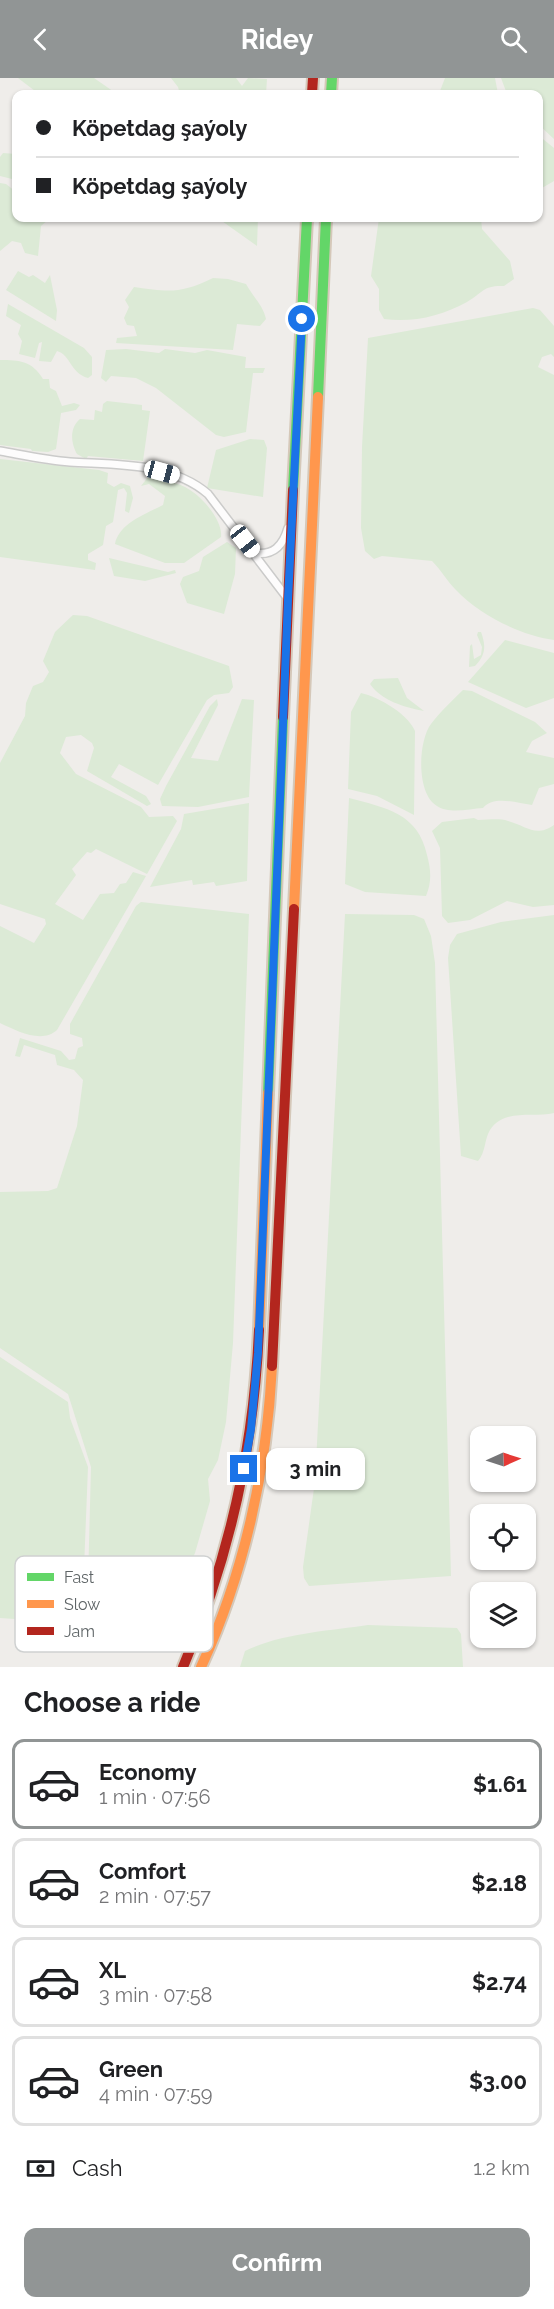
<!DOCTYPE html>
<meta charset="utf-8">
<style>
:root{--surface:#fff;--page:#f2f2f2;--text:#202124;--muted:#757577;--line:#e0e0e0;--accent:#919595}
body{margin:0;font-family:Raleway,sans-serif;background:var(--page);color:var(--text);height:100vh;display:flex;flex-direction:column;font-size:22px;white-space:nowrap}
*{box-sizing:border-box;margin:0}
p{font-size:20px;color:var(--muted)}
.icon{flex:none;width:33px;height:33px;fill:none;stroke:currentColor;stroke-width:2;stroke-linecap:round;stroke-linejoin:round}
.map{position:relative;height:1589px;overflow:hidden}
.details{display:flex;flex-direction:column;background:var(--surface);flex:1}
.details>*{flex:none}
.top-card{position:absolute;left:12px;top:12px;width:531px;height:132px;border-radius:12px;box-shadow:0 2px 4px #0004;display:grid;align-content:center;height:132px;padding:0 24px;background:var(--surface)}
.needle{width:39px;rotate:87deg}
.fabs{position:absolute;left:470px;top:1348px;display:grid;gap:12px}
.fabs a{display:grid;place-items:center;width:66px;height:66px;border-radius:12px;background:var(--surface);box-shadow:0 2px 4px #0004;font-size:30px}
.end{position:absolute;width:27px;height:27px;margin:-14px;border:8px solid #1a73e8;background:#fff;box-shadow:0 0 0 3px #fff}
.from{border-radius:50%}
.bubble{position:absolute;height:42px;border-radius:12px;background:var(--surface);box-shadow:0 2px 4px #0004;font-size:20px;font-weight:700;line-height:42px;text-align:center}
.car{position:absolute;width:18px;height:36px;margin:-18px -9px;border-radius:8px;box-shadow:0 0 4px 2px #0007;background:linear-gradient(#fff 24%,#345 0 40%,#fff 0 76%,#345 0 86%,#fff 0)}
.top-card b{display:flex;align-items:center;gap:21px;height:57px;font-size:22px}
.top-card b+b{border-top:2px solid var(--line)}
.top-card i{width:15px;height:15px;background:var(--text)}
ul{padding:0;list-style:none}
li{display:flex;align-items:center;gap:18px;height:90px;margin:0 12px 9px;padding:0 12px;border:3px solid var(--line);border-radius:12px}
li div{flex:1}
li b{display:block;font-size:22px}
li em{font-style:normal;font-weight:700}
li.on{border-color:var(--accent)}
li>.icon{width:54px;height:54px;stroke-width:1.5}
h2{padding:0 24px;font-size:27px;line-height:72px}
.pay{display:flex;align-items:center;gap:15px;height:66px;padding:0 24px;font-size:22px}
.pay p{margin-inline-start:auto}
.button{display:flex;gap:12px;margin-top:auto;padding:12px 24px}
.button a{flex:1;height:69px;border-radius:12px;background:var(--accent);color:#fff;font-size:24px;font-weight:700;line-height:69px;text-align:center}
header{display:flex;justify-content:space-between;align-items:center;height:78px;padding:0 24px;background:var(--accent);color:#fff;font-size:27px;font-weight:700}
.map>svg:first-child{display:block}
.green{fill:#dcead6}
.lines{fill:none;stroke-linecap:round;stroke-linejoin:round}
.street-casing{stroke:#cbcbca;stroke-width:10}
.fast-casing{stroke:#d5c8b9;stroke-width:14}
.slow-casing{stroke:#d5c8b9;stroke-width:14}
.jam-casing{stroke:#d5c8b9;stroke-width:14}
.street{stroke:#fdfcfc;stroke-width:7}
.fast{stroke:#63d668;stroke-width:10}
.slow{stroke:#ff974d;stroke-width:10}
.jam{stroke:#b3261e;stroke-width:10}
.route{stroke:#1a73e8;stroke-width:8}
.key{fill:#fff;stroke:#cfd1d1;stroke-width:1.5}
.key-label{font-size:16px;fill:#5f6567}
</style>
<header><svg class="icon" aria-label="back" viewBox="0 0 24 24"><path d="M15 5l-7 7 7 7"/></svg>Ridey<svg class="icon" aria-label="search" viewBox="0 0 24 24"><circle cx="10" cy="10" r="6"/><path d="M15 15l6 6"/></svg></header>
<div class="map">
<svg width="554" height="1589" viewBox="0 0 554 1589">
<rect width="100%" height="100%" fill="#efedea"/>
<g class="green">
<polygon points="18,0 94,0 117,16 39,16"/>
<polygon points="171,0 236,0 242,8 248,0 267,1 266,16 180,16 178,9"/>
<polygon points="445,0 495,0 498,16 441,16 440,13"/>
<polygon points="501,0 554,0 554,61 539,47 538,16 507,16"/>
<polygon points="538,57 554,70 554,103 542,110 539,109"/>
<polygon points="3,75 16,76 16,102 0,98 0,79"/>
<polygon points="0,105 6,106 16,114 16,140 50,140 41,148 38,178 25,175 21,165 12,163 0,173"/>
<polygon points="216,140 258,140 257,168 219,141"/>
<path d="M379,140H481L482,151L510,183L514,201L504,208C484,207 483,214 467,224C442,238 412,245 384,241L379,232V211L371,198Z"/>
<polygon points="18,193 29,199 33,197 45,205 50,197 57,232 56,243 6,212"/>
<path d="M213,200L228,201L246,206C253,219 263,227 266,241L260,248L237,246L233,272L116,265L117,260L137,258L134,248L127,247L124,240L129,229L125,222L134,209C169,214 180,216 213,200Z"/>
<path d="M8,226L84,270L92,279V297L88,300C70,295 71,277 57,273L51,284L39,283L42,264L39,265L35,280L19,276L22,263L18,256L21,247L6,238Z"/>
<path d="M533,230L540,232L554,248V279L551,276L542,279L538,289L554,297V562C519,557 480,537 456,512C447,503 441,492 432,483L382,478L374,481L365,473L361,450L362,369L368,260Z"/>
<polygon points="126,271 159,275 165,271 195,275 207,272 246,279 245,290 265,290 263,295 253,295 246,354 224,359 216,357 156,310 136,300 111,298 106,304 101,300 106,272"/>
<path d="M0,282C20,282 32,283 43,301H49L50,310L56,313L62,328L74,325L80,327L76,332L61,335L56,371L48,374L32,373L31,371L0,367Z"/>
<path d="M107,323L142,327V332L150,333L143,383L88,378L86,381L77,376C71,365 69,350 80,341L94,342L95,332L102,334L103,326Z"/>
<polygon points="250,361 264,362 267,370 263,419 207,410 216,372"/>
<polygon points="0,381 99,392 108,395 107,405 114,409 121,405 130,408 133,420 129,435 125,433 127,415 124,410 118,412 113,444 106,448 103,467 88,476 88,482 96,485 95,492 0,479"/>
<path d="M148,399C161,402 179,404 190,412C203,420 223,443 221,459L184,485H165L115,466C119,445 146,436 163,427L165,418L149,406L141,408Z"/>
<polygon points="227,464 236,470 235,496 224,536 187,525 180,506 183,499 199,493 203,479"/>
<polygon points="109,480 168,494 175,492 176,495 145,503 114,498"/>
<path d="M73,537L87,538L229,588L233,609L229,615L214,617L207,622L158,707L119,686L111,699L146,718L151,726L147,728L87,693L94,670L92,665L81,657L66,659L60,675L76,696L141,729L149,739L173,738L177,743L147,796L96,771L91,775L87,774L72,791L76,797L55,826L83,842L100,816L114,815L120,806L126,805L133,794L146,798L57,952C42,966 17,953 0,945V848L34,865L46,846L45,841L0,826V685L25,638L26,625L33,608L43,604L49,594L43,583L55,554Z"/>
<path d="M478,554H481C486,568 486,577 475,588L469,589L470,568L472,566L474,581L481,577L482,569L477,557Z"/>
<polygon points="505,562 554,575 554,620 526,630 468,604"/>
<path d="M398,600L407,620L424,633C404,629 382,623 370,606L374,601Z"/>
<path d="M463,612L472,613L535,644L547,655L532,663L526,674L554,680V706L539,710L532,727C516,725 494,717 483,730C469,731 449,736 437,728C416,716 418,663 431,646C440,634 453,622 463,612Z"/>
<path d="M361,615C379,619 408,636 415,653L414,737L377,718L348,711L351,634Z"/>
<polygon points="217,621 218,627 191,680 218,683 242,621 254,622 249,719 198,729 162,728 160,721 166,708 210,628"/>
<path d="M349,720C386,730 418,735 427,777C431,792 432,804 426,818L365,814L345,806Z"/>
<polygon points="249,725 247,803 216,808 214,804 193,807 192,802 150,809 181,751 184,736"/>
<path d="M474,740L478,742C488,742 499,740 508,743C527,748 535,760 554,747V827L533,829L507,823L470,842L448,845L442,838L440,770L432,753L442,744Z"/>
<polygon points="141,824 249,836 233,1265 226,1344 218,1382 208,1401 210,1423 195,1475 181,1507 167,1515 166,1522 171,1524 169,1531 133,1531 114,1552 92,1549 87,1542 91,1389 68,1316 0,1270 0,1114 48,1113 57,1110 77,1048 83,1002 74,992 57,987 55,977 24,967 20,979 15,978 20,960 61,973 69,982 75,981 78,970 83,968 82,960 70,956 70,946 136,828"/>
<polygon points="345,836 414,837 424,841 431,858 435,885 451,1498 309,1508 304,1500 303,1489 315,1403"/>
<path d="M554,837V1035C534,1040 504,1030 490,1052C484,1062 486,1074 478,1083L461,1078L448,880L450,867L457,856L501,844Z"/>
<polygon points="0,1279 68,1324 70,1340 88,1389 82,1541 73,1545 0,1540"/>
<path d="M368,1547L457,1550L461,1556L463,1589H240L245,1573C282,1555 329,1553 368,1547Z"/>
</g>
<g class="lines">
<g class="street-casing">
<g id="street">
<path d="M0,373C23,377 46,382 70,384C116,387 171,384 208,416L288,521"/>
<path d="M254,475C273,478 283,468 288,450"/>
</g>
</g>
<g class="fast-casing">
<g id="fast">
<polyline points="331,16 332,0"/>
<polyline points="318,319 326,140"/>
<polyline points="293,412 307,140"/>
<polyline points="268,1015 283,639"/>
</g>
</g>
<g class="slow-casing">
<g id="slow">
<polyline points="294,831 318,319"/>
<polyline points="259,1252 268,1015"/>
<path d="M201,1589C244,1496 267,1391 272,1288"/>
</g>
</g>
<g class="jam-casing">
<g id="jam">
<polyline points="312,16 313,0"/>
<polyline points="283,639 293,412"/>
<polyline points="272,1288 294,831"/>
<path d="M183,1589C229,1482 254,1368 259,1252"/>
</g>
</g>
<use href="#street" class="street"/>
<use href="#fast" class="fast"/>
<use href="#slow" class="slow"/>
<use href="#jam" class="jam"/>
</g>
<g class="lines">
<polyline class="route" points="244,1391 251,1351 258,1275 288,521 302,241"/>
</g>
<rect x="15" y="1478" width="198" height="96" rx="9" class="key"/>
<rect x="27" y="1495" width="27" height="8" fill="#63d668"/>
<rect x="27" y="1522" width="27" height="8" fill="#ff974d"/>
<rect x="27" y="1549" width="27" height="8" fill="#b3261e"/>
<g class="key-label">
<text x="64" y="1505">Fast</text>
<text x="64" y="1532">Slow</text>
<text x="64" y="1559">Jam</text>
</g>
</svg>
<div class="fabs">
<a><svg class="needle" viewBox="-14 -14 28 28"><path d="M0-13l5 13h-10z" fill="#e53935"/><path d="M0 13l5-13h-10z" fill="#757577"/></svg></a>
<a><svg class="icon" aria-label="locate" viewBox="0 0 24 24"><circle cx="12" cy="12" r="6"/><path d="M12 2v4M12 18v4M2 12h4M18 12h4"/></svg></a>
<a><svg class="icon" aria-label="layers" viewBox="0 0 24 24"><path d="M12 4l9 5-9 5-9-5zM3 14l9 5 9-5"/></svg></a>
</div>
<i class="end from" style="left:302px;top:241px"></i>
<i class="end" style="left:244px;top:1391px"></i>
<div class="bubble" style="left:266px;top:1370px;width:99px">3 min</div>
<i class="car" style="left:162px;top:394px;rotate:105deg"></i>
<i class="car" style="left:245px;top:463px;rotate:142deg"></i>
<div class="top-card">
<b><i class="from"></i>Köpetdag şaýoly</b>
<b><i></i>Köpetdag şaýoly</b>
</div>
</div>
<section class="details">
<h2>Choose a ride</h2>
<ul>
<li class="on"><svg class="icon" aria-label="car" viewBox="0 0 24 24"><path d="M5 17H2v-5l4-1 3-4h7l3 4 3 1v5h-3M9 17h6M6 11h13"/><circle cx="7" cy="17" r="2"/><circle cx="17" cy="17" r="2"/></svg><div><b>Economy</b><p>1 min · 07:56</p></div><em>$1.61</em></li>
<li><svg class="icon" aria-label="car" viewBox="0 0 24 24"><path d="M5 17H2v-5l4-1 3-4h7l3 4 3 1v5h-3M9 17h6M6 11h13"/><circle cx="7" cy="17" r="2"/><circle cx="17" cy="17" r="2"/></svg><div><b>Comfort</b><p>2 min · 07:57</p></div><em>$2.18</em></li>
<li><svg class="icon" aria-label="car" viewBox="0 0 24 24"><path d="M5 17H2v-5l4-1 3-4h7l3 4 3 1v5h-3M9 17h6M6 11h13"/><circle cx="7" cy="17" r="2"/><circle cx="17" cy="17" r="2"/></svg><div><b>XL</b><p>3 min · 07:58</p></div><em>$2.74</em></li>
<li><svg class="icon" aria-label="car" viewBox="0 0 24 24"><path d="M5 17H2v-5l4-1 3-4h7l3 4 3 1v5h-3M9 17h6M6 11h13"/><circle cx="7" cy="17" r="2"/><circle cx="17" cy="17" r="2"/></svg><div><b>Green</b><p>4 min · 07:59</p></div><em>$3.00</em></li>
</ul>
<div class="pay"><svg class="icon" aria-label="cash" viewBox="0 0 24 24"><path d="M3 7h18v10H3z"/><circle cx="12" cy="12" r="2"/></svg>Cash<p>1.2 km</p></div>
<div class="button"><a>Confirm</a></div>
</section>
